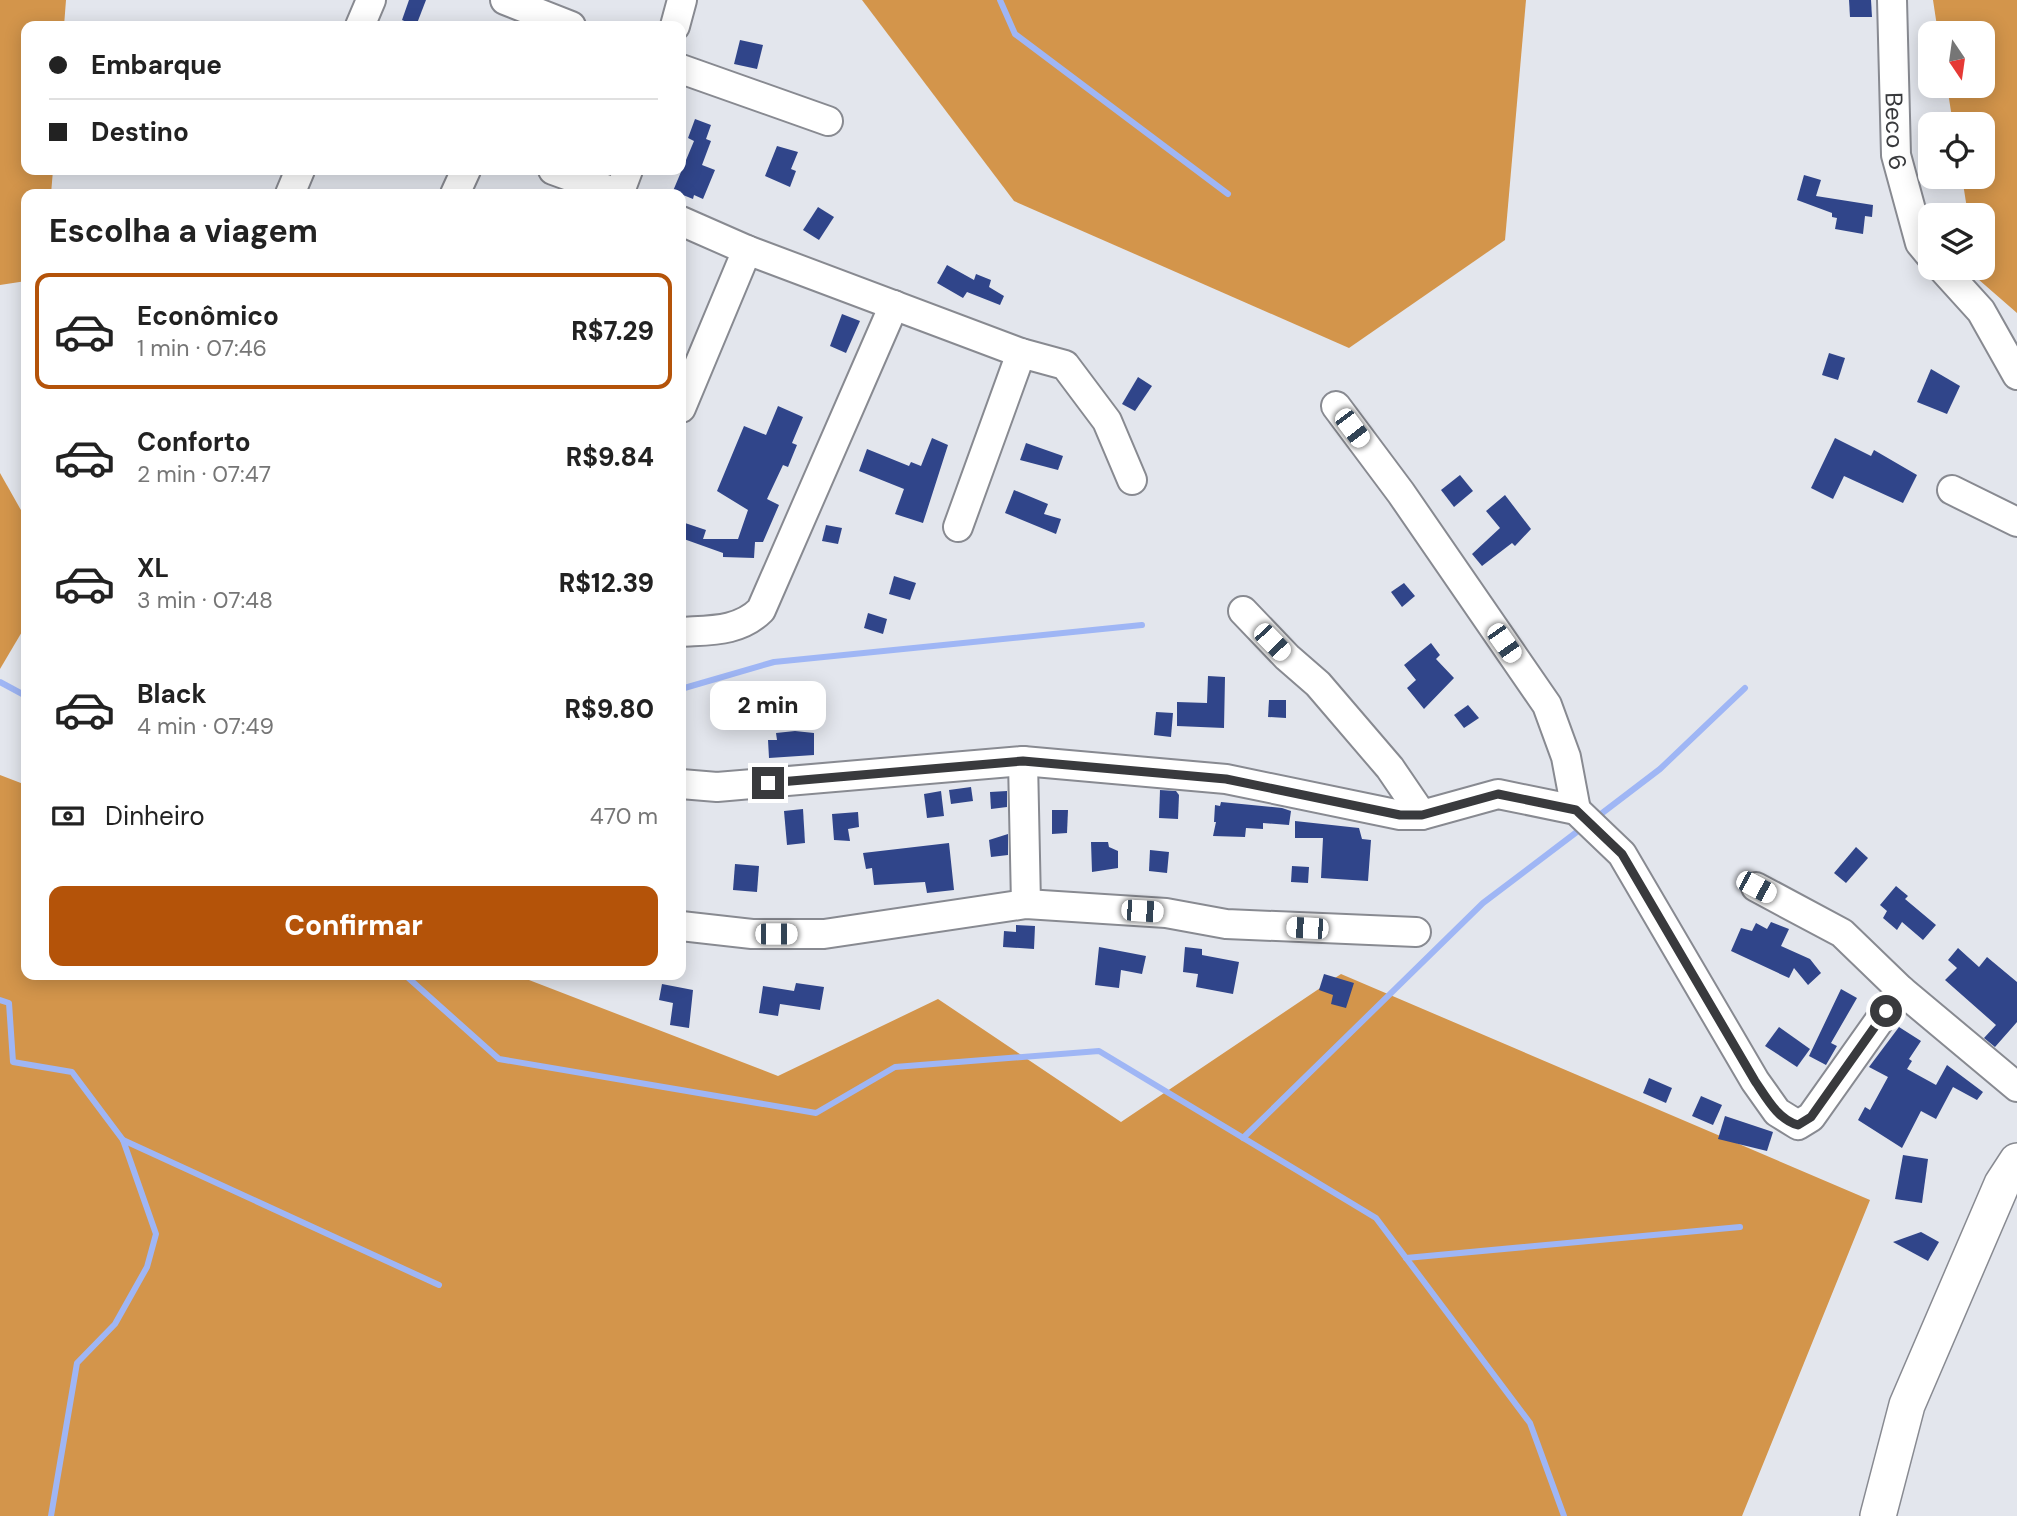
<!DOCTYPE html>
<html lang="pt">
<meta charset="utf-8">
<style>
:root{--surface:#fff;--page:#f2f2f2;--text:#222;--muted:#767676;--line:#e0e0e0;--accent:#b45309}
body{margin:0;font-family:"DM Sans",sans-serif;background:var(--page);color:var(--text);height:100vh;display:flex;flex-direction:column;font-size:26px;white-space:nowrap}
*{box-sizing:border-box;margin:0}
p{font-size:23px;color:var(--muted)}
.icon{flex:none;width:38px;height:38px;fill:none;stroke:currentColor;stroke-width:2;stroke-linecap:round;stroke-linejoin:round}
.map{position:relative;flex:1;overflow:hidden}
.drawer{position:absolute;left:21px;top:189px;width:665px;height:791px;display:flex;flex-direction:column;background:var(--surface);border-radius:14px;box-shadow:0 4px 18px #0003}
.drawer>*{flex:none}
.top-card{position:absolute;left:21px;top:21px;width:665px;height:154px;border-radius:14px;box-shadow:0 4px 18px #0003;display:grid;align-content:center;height:154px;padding:0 28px;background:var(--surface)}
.needle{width:46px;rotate:167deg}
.tools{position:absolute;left:1918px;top:21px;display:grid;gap:14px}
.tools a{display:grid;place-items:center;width:77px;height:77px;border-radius:14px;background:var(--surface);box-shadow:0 4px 18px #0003;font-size:35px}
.end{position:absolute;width:32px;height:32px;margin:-16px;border:9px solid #393a3d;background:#fff;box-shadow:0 0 0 4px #fff}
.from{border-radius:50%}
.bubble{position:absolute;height:49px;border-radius:14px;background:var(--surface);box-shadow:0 4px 18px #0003;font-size:23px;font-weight:800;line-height:49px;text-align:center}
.car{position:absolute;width:21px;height:42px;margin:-21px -10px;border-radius:9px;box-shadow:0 0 5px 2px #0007;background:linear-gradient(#fff 24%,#345 0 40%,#fff 0 76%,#345 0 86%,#fff 0)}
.top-card b{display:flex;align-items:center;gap:24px;height:66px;font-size:26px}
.top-card b+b{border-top:2px solid var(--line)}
.top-card i{width:18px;height:18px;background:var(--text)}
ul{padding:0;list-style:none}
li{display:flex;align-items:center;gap:21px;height:116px;margin:0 14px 10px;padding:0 14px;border:4px solid transparent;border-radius:14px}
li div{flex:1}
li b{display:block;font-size:26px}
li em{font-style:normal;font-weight:800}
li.active{border-color:var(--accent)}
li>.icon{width:63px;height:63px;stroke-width:1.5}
h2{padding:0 28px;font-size:32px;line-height:84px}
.pay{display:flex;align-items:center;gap:18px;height:77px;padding:0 28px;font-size:26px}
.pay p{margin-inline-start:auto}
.action{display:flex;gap:14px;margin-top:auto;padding:14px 28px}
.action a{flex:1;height:80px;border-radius:14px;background:var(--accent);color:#fff;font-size:28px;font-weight:800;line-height:80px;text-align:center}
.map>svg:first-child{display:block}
.forest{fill:#d3954b}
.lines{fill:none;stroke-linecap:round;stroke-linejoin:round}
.stream{stroke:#9fb6f5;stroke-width:6}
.building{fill:#30458a}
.minor-casing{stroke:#888a91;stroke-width:32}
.major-casing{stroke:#888a91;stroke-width:38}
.minor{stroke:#fff;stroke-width:28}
.major{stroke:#fff;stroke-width:35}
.route{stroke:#393a3d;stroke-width:9}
.labels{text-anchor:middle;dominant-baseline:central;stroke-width:7;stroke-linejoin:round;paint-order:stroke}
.street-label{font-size:24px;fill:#393a3d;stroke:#e3e6ed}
</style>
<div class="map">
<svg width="2017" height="1516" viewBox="0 0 2017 1516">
<rect width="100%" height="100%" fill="#e3e6ed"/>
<g class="forest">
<polygon points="0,0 66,0 64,26 26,26 26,170 53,170 51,194 26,194 26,281 0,285"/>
<polygon points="862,0 1526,0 1505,240 1349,348 1014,201"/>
<polygon points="1933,0 2017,0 2017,313 1978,279 1976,268 1983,268 1983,215 1968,215 1962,177 1983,177 1983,124 1953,124 1947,86 1983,86 1983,33 1938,33"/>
<polygon points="0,473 26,519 26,625 0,669"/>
<polygon points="0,775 26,785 26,975 516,975 778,1076 938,999 1121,1122 1341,974 1870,1200 1742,1516 0,1516"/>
</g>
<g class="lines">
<g class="stream">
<polyline points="1000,0 1015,34 1228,194"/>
<polyline points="0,682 26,696"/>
<polyline points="681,689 774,662 1142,625"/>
<polyline points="1597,817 1660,769 1745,688"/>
<polyline points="405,975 499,1059 816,1113 895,1067 1099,1051 1376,1218 1530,1423 1564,1516"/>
<polyline points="0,1000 9,1003 13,1062 72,1072 123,1140 156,1234 147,1267 115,1324 77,1363 51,1516"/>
<polyline points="1243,1138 1483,903 1582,828"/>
<polyline points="123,1140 439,1285"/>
<polyline points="1406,1258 1740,1227"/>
</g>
</g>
<g class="building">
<polygon points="409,0 426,0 416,26 402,20"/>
<polygon points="1849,0 1871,0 1872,17 1850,17"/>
<polygon points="740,40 763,45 757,69 734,64"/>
<polygon points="695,119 711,125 706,139 711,141 702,165 715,170 703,199 694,195 693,199 673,191 694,141 688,138"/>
<polygon points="777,146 798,152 791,169 796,171 790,187 765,176"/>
<polygon points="1804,175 1821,180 1816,196 1873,205 1872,217 1865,216 1863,234 1835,229 1837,218 1832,217 1832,213 1797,200"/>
<polygon points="818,207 834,217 819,240 803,230"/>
<polygon points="947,265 974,280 976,274 991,280 989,287 1004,296 1000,305 967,292 963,298 937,283"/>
<polygon points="842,314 860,321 846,353 830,346"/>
<polygon points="1829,353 1845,358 1838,380 1822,375"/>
<polygon points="1931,369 1960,386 1947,414 1917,402"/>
<polygon points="1138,377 1152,386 1135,411 1122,404"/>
<polygon points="778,406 803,417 792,443 797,445 788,467 783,465 767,499 779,505 763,542 755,542 754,558 723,557 723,553 681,538 685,523 706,530 703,539 738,539 748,510 717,491 744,426 766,435"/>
<polygon points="932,438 948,445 923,523 895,514 904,489 859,471 867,449 909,466 911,462 921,466"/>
<polygon points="1835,438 1871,456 1874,450 1917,475 1903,503 1844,476 1833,499 1811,488"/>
<polygon points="1026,443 1063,456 1058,470 1020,460"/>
<polygon points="1460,475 1473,491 1454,507 1441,490"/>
<polygon points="1014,490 1048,504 1044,514 1061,519 1056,534 1005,513"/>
<polygon points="1505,495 1531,529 1515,546 1512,543 1482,566 1472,554 1500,528 1486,511"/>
<polygon points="826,525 842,528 838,544 822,541"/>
<polygon points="894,576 916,583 910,600 889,594"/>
<polygon points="1404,583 1415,596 1402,607 1391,592"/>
<polygon points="868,613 887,619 883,634 864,628"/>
<polygon points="1431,643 1440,655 1436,659 1454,678 1424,709 1407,688 1416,680 1404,665"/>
<polygon points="1208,676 1225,677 1224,728 1177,726 1177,702 1207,703"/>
<polygon points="1269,700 1286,700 1286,718 1268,717"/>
<polygon points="1468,705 1479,718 1464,728 1454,715"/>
<polygon points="1156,712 1173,713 1171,737 1154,735"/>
<polygon points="795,731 814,733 814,755 769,758 768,740 777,740 776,733"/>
<polygon points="971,787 973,801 951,804 949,790"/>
<polygon points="1160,790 1176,791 1179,795 1178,819 1159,818"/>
<polygon points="941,791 944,816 927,818 924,794"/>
<polygon points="1007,791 1007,807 991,809 990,792"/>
<polygon points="1221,802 1282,808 1291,811 1289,825 1263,823 1263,829 1246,828 1245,837 1213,836 1216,822 1214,822 1215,805 1220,806"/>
<polygon points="803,809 805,843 787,845 784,811"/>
<polygon points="1052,810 1068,810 1067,833 1052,834"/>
<polygon points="858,812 859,827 848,829 850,841 834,840 832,814"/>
<polygon points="1295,821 1359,828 1362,839 1371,840 1368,881 1321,878 1323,838 1295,838"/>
<polygon points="1008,834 1008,855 991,857 989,840"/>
<polygon points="1091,842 1108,842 1109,847 1118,851 1118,868 1092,872"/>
<polygon points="949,843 954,890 927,893 925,882 874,885 872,868 866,869 863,853"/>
<polygon points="1856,847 1868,858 1846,883 1834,873"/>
<polygon points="1150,850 1169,852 1167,873 1149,871"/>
<polygon points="735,864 759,866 757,892 733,890"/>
<polygon points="1292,866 1309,867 1308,883 1291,882"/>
<polygon points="1896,886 1908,896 1905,899 1936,925 1923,940 1902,922 1897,930 1883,918 1887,911 1880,905"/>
<polygon points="1771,922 1789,929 1781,946 1810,959 1821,973 1808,985 1794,968 1789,978 1731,951 1741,928 1752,931 1756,923 1767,929"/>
<polygon points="1016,925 1035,926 1034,949 1003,947 1004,931 1016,932"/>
<polygon points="1099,947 1146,956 1142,974 1121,970 1119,988 1095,985"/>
<polygon points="1185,947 1202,949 1202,955 1239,962 1233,994 1196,987 1198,974 1183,972"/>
<polygon points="1958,948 1979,967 1987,957 2017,982 2017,1022 1995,1047 1984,1038 1996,1025 1945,980 1957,968 1948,960"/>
<polygon points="1324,974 1354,983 1346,1008 1331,1004 1333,995 1319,990"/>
<polygon points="796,983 824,987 820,1010 780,1004 778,1016 759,1013 763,986 794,991"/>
<polygon points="662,984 693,990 689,1028 670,1025 673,1003 659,1000"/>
<polygon points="1841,989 1857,998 1831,1043 1837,1046 1826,1065 1809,1056"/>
<polygon points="1779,1027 1810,1049 1797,1067 1765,1046"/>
<polygon points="1899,1027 1921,1041 1909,1059 1912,1061 1907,1069 1936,1085 1947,1065 1983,1092 1977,1100 1953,1087 1936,1119 1921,1111 1902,1148 1858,1120 1865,1107 1870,1110 1888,1077 1869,1067"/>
<polygon points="1649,1078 1672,1088 1666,1103 1643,1093"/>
<polygon points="1701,1096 1722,1105 1713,1125 1692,1116"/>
<polygon points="1725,1116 1773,1132 1767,1151 1718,1139"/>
<polygon points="1903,1155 1928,1159 1922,1203 1895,1199"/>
<polygon points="1921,1232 1939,1242 1928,1261 1893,1242"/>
</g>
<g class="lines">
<g class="minor-casing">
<g id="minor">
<polyline points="505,0 571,26"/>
<path id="s1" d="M1892,0L1896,155L1920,243L1930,255"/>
<polyline points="360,26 371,0"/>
<polyline points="675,26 682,0"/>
<polyline points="681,69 828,121"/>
<polyline points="553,170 619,194"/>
<polyline points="290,194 300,170"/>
<polyline points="455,194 466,170"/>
<polyline points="619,194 628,170"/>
<polyline points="681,221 747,250 1021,353 1065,365 1107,421 1132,480"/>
<polyline points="1942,268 1981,311 2017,375"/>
<polyline points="1336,406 1401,493 1547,705 1566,757 1576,810"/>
<polyline points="681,408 747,250"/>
<polyline points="1952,490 2017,522"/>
<polyline points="958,527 1021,353"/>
<polyline points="1243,611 1287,657 1318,684 1390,768 1422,815"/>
<path d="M681,632C710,630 739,632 761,610L894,305"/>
<polyline points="1023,761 1026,904"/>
<polyline points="681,784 717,787 1023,761 1226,779 1400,815 1422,815 1498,794 1576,810 1622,854 1755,1081 1777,1112 1798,1125 1811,1117 1901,990"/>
<polyline points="1756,887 1842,933 1901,990 2017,1087"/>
<polyline points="681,926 752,934 824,934 1026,904 1166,913 1226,924 1416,932"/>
</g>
</g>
<g class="major-casing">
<polyline id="major" points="1878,1516 1907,1405 2002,1184 2017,1161"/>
</g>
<use href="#minor" class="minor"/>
<use href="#major" class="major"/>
</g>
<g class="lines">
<path class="route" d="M768,783L1023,761L1226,779L1400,815H1422L1498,794L1576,810L1622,854L1755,1081C1766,1097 1778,1120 1798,1125L1811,1117L1886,1011"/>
</g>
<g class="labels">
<g class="street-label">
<text stroke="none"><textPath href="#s1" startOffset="131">Beco 6</textPath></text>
</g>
</g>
</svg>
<div class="tools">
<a><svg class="needle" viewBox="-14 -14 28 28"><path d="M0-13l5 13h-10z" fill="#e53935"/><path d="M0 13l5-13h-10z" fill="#767676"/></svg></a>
<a><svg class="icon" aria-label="locate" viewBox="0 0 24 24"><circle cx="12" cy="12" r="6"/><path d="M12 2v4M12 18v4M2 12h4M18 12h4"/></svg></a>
<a><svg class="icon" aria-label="layers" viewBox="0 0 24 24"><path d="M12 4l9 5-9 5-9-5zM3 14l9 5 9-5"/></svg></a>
</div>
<i class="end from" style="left:1886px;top:1011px"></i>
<i class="end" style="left:768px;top:783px"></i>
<div class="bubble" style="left:710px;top:681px;width:116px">2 min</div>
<i class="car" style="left:1352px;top:428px;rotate:143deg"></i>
<i class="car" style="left:1272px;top:642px;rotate:136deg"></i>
<i class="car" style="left:1504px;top:643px;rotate:145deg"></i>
<i class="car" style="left:1756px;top:887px;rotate:118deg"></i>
<i class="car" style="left:1142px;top:911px;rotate:94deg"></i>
<i class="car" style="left:1307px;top:928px;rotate:273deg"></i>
<i class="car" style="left:776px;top:934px;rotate:90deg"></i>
<div class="top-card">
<b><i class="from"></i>Embarque</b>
<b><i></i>Destino</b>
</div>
<section class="drawer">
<h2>Escolha a viagem</h2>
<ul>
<li class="active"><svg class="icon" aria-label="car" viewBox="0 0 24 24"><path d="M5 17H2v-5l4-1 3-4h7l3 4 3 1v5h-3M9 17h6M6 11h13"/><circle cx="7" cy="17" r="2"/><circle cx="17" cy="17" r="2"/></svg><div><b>Econômico</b><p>1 min · 07:46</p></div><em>R$7.29</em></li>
<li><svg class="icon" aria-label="car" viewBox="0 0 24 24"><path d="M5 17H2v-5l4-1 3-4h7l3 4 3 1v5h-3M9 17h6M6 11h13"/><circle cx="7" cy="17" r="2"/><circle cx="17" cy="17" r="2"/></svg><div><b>Conforto</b><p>2 min · 07:47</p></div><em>R$9.84</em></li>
<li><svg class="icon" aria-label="car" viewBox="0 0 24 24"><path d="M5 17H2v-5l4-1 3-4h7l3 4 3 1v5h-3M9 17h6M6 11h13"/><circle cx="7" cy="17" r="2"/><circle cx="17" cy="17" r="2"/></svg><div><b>XL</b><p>3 min · 07:48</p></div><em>R$12.39</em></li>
<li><svg class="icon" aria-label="car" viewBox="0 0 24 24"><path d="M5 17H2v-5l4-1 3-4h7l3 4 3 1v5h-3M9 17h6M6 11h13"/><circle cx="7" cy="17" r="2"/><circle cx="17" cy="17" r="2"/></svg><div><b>Black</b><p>4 min · 07:49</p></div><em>R$9.80</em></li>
</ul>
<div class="pay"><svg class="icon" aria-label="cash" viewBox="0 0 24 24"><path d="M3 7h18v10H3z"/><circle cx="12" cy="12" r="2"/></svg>Dinheiro<p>470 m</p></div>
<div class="action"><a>Confirmar</a></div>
</section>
</div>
